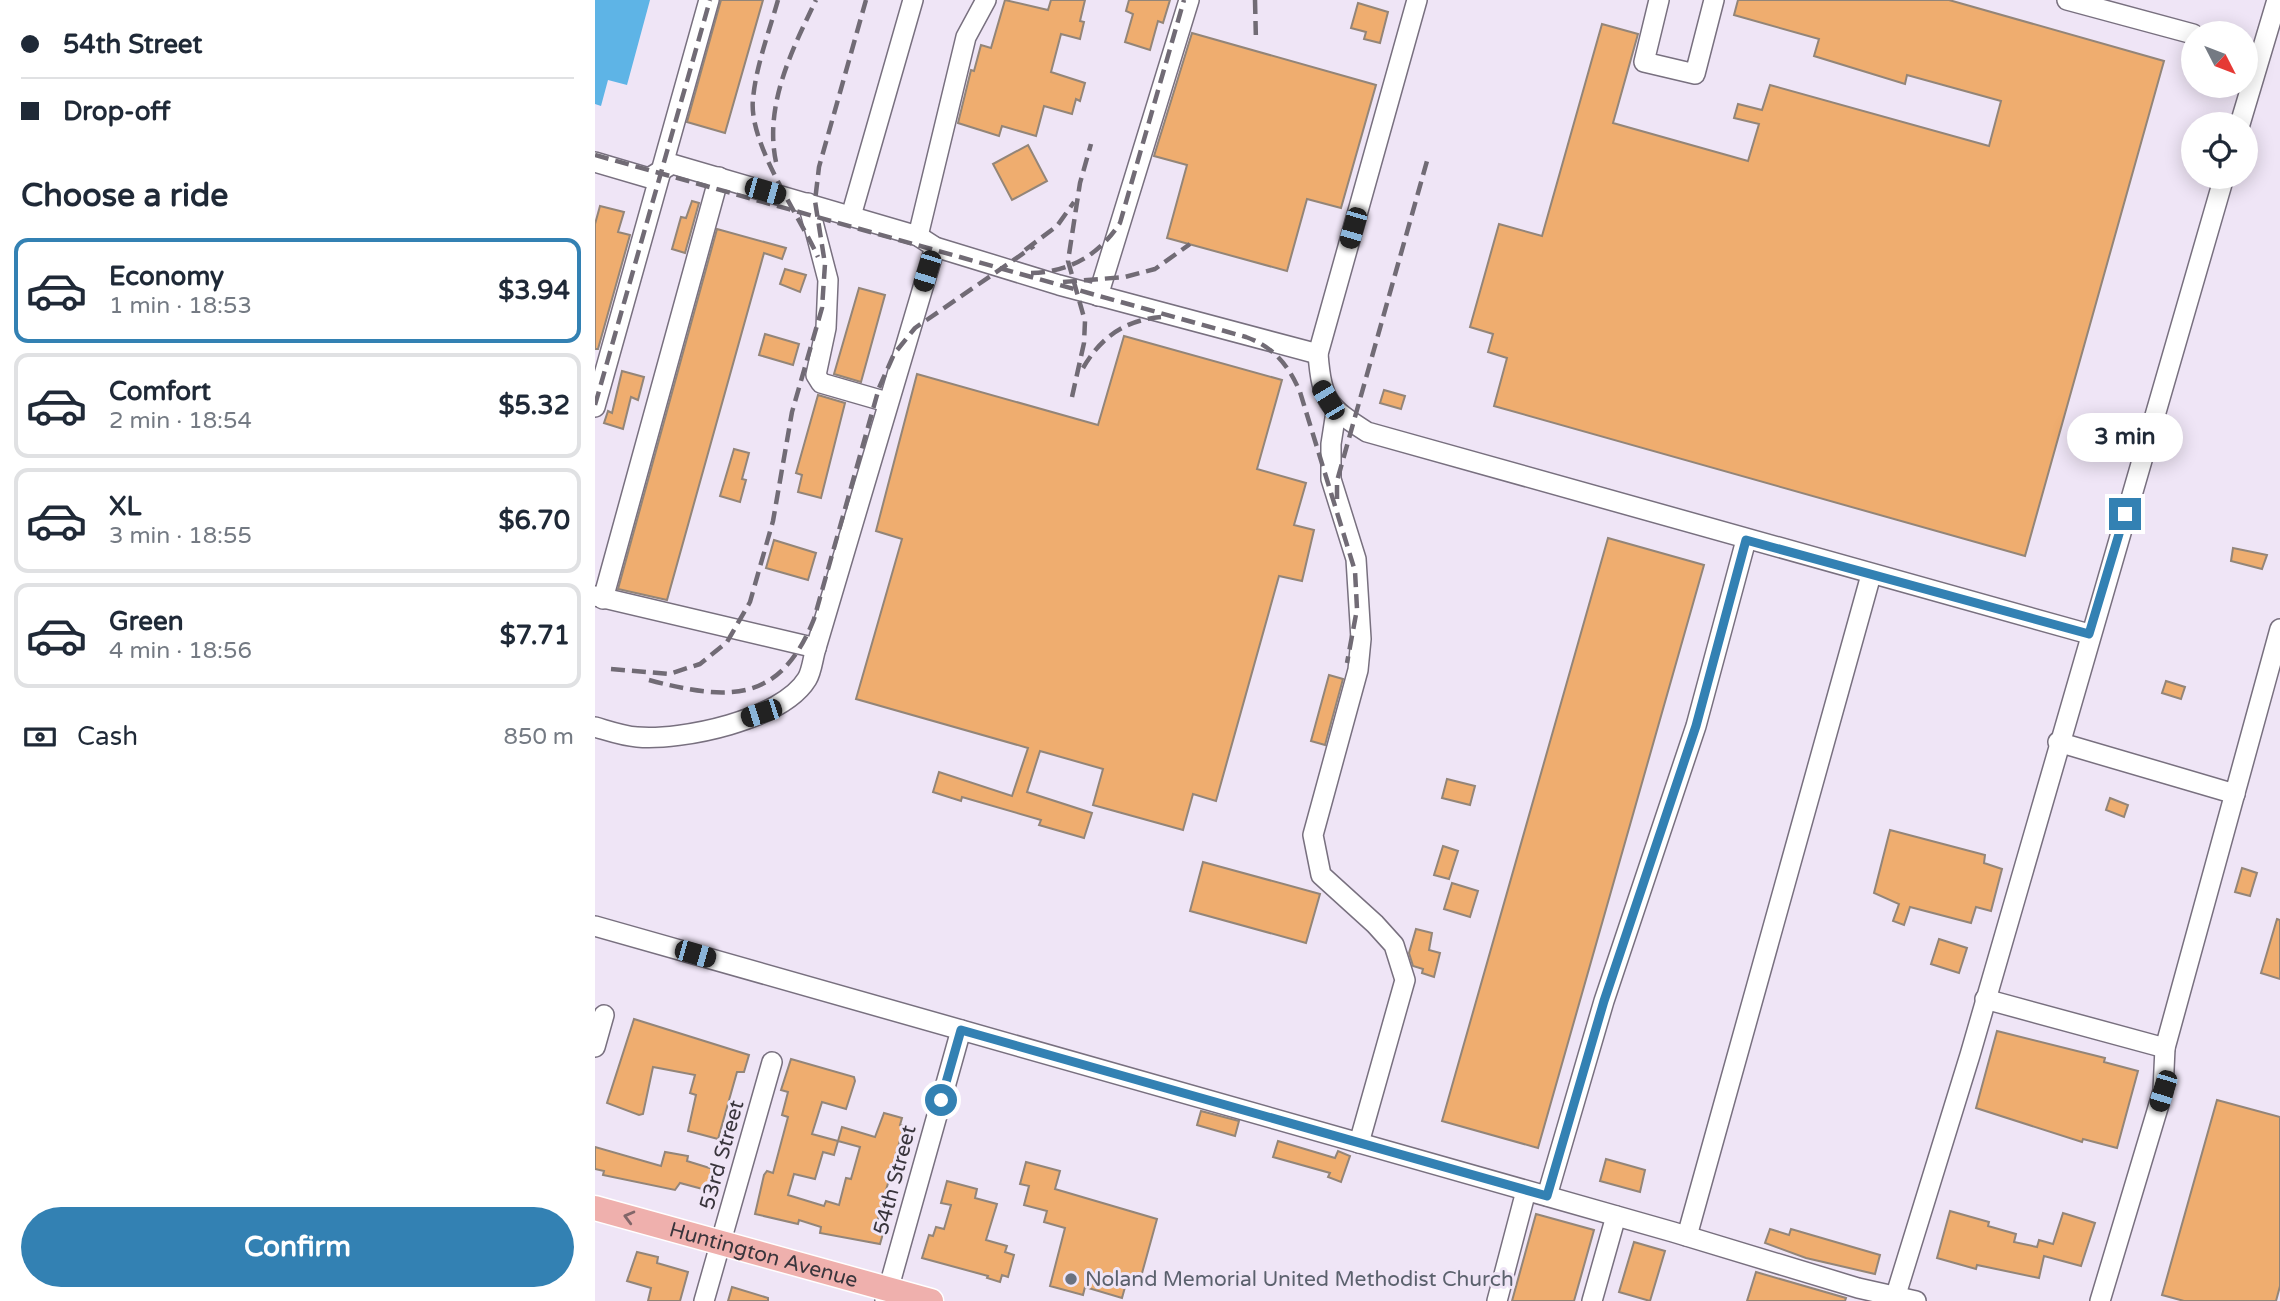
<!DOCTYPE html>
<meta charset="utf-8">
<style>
:root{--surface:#fff;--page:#f6f6f7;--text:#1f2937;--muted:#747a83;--line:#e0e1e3;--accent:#3381b3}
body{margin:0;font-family:"Varela Round",sans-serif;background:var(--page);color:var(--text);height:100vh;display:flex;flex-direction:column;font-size:26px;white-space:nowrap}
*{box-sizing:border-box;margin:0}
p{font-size:23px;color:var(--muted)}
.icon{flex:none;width:38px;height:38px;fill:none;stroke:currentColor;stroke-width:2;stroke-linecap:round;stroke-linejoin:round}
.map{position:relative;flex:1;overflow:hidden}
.sheet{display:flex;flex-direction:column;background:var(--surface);width:595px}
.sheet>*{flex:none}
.guide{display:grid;align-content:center;height:154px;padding:0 21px;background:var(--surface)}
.needle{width:46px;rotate:132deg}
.buttons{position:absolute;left:1586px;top:21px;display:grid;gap:14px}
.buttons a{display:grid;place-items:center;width:77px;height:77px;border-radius:50%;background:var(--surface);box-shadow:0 4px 18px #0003;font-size:35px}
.end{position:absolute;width:32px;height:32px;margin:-16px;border:9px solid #3381b3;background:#fff;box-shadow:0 0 0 4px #fff}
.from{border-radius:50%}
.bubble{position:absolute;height:49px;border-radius:24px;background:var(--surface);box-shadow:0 4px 18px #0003;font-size:23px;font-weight:700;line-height:49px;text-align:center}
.car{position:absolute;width:21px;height:42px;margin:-21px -10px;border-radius:9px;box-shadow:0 0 5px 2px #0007;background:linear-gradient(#222 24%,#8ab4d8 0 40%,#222 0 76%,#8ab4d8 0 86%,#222 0)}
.guide b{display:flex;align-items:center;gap:24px;height:66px;font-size:26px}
.guide b+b{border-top:2px solid var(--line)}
.guide i{width:18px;height:18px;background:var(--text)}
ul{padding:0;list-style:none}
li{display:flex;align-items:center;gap:21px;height:105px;margin:0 14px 10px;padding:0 7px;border:4px solid var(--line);border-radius:14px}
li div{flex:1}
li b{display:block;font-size:26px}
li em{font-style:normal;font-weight:700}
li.on{border-color:var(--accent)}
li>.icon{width:63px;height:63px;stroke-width:1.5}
h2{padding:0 21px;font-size:32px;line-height:84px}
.pay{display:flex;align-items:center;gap:18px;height:77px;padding:0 21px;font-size:26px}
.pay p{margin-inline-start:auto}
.button{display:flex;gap:14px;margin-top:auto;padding:14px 21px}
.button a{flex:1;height:80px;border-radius:42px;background:var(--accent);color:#fff;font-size:28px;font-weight:700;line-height:80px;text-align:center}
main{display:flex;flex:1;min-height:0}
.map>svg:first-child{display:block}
.water{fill:#5eb4e6}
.building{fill:#efad6f;stroke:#938578;stroke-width:2}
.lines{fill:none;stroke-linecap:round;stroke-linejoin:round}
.minor-casing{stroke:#78707f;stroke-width:22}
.major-casing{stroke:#fff;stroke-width:27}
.minor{stroke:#fff;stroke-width:19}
.major{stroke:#efb0ad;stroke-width:24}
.rail{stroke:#716b75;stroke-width:4.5;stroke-dasharray:14 7;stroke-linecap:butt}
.oneway{stroke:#826669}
.route{stroke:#3381b3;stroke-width:9}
.worship-dot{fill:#6b7280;stroke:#efe5f6;stroke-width:2.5}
.labels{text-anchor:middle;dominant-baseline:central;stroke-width:6;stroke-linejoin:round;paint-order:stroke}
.street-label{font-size:21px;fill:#39353c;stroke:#efe5f6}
.worship-label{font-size:21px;fill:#5b616d;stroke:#efe5f6;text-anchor:start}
</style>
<main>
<section class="sheet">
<div class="guide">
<b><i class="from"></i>54th Street</b>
<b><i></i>Drop-off</b>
</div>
<h2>Choose a ride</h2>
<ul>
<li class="on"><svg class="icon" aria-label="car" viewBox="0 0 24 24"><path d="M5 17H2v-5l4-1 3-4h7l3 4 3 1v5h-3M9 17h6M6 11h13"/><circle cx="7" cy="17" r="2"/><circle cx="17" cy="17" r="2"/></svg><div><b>Economy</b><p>1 min · 18:53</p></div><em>$3.94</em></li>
<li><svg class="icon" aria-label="car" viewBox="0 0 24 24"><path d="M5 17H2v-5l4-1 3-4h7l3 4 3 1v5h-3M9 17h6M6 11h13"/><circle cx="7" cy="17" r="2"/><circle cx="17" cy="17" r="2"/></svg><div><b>Comfort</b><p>2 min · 18:54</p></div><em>$5.32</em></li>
<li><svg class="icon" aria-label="car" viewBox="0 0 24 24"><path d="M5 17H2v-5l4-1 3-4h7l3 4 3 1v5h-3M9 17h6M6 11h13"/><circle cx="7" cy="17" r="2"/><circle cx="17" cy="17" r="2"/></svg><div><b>XL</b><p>3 min · 18:55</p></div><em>$6.70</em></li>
<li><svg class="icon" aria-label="car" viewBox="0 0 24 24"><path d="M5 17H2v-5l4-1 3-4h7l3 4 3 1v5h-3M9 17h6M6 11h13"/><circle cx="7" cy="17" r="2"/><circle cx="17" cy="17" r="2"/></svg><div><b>Green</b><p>4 min · 18:56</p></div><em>$7.71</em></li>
</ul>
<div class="pay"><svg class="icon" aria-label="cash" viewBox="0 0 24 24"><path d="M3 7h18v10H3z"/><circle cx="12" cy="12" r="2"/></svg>Cash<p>850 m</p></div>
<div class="button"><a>Confirm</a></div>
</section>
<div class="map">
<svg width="1685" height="1301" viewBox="0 0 1685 1301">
<rect width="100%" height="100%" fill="#efe5f6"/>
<polygon class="water" points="0,0 55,0 32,85 13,80 6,106 0,104"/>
<g class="building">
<polygon points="126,0 168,0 130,133 92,122"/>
<polygon points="410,0 453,10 456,0 490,0 485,21 489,22 485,39 466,34 456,72 490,83 485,101 481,99 477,114 449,106 441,136 407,126 404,136 363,123 376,70 379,71 386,45 396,48"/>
<polygon points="534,0 575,0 568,23 563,21 555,50 530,42 538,14 531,11"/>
<polygon points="1143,0 1354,0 1569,61 1430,556 899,406 912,358 893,352 898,334 875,327 904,224 947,236 1007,24 1043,34 1018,123 1153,161 1164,124 1139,118 1143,104 1167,110 1175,85 1394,146 1406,101 1312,75 1310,84 1219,56 1224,39 1139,15"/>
<polygon points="763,3 793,12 785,43 769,39 771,32 756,28"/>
<polygon points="597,33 781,85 746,208 712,199 692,271 572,238 592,165 559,156"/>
<polygon points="433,145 452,181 417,200 398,164"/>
<polygon points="97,201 104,203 90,253 77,249 86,217 91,218"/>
<polygon points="5,206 29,212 23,232 35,235 3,349 0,349 0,224"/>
<polygon points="122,229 191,248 187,259 169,253 72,600 23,589"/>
<polygon points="190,269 211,275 205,292 185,284"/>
<polygon points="264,288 290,295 266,382 239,374"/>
<polygon points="170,334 204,344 198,365 164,355"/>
<polygon points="529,336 687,380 662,469 711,483 699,525 719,530 707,581 684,576 621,801 598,794 588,830 498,805 508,769 445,751 432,792 497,813 489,838 444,825 446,820 367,797 366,801 338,792 344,772 417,796 433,748 261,699 307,539 281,531 322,374 503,425"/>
<polygon points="27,371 49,377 43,400 36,397 28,429 9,423 13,411 17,413"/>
<polygon points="789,390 810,396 806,409 785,403"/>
<polygon points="223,395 250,403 226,498 203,492 207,475 201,473"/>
<polygon points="139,449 154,453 147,479 151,480 145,502 125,496"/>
<polygon points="1013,538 1109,565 943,1148 847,1121"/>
<polygon points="179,540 221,553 213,580 171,568"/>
<polygon points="1638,548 1672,555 1667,569 1636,561"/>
<polygon points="734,675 748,679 730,745 716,741"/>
<polygon points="1571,681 1590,687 1586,699 1567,693"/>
<polygon points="852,779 880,786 875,805 847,798"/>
<polygon points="1515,798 1533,805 1529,817 1511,810"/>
<polygon points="1295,830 1390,855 1389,863 1407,869 1396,911 1381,907 1376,923 1315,907 1309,925 1298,921 1304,904 1279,893"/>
<polygon points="848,846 863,851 854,879 839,875"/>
<polygon points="608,862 725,894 711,943 595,911"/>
<polygon points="1647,868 1662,873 1655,896 1640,892"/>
<polygon points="857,883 883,891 875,917 849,909"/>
<polygon points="1682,919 1685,920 1685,979 1666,973"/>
<polygon points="821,929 837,933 834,950 845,953 839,977 827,973 828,969 818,966 814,953"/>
<polygon points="1344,939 1372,948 1364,973 1336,964"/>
<polygon points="39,1019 154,1055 149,1072 142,1072 123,1139 93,1131 101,1095 95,1093 100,1075 58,1067 48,1114 44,1115 12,1103"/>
<polygon points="1402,1031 1510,1058 1509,1062 1543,1071 1522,1148 1488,1139 1487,1142 1381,1108"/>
<polygon points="196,1059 259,1077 260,1081 251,1109 227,1102 217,1134 243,1141 239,1155 228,1152 220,1179 199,1174 193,1195 229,1206 231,1201 244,1205 251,1178 256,1179 265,1147 243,1141 247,1127 280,1137 289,1113 307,1118 305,1125 309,1126 281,1226 289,1230 285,1244 225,1233 226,1227 204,1220 203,1224 160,1214 169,1175 172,1171 178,1173 193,1117 187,1115 193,1092 186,1090"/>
<polygon points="1622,1100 1685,1117 1685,1286 1681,1301 1589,1301 1567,1295"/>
<polygon points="606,1111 644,1121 640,1136 602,1125"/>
<polygon points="683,1141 740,1158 743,1151 755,1156 746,1182 733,1177 735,1173 678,1157"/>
<polygon points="0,1147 66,1166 70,1152 93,1156 92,1161 121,1170 115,1191 85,1183 80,1190 8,1175 9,1171 0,1169"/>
<polygon points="1011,1159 1050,1170 1045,1192 1005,1181"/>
<polygon points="431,1162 465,1171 460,1189 562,1219 544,1284 532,1280 527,1298 490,1287 488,1295 455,1286 470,1228 449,1222 452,1211 429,1205 434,1186 425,1184"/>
<polygon points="352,1181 382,1189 380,1198 402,1204 391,1240 412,1246 410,1252 419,1255 413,1277 407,1275 405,1282 392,1278 393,1276 327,1258 334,1235 338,1236 341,1227 349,1229 356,1205 346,1203"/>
<polygon points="1355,1211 1394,1222 1393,1226 1421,1234 1419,1242 1442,1247 1444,1240 1458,1244 1468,1213 1500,1223 1486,1266 1449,1256 1444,1278 1382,1265 1381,1269 1342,1258"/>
<polygon points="941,1214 999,1230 979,1301 917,1301"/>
<polygon points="1175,1229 1194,1235 1196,1229 1285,1255 1280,1274 1211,1258 1170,1243"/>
<polygon points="1039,1242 1070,1251 1055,1301 1024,1292"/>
<polygon points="42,1252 63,1257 62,1263 93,1272 85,1301 53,1301 56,1288 32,1281"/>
<polygon points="1161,1272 1251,1298 1250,1301 1152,1301"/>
<polygon points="137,1287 173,1298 173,1301 133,1301"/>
</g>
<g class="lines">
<g class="minor-casing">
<g id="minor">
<path d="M822,0L723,354C727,402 733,407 772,432L1494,634"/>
<polyline points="1064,0 1049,62 1100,74 1119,0"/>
<polyline points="1472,0 1598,34"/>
<polyline points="1645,124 1682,0"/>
<polyline points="0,162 54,178 77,164 323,236 340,247 464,285 723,354"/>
<polyline points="213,203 233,280 231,328 221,375 226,383 292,402"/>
<polyline points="256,216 318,0"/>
<polyline points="323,236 371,37 391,0"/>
<polyline points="503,296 594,0"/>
<polyline points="0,407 114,0"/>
<polyline points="741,412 736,444 736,479 761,559 766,639 763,670 718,835 726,875 780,924 799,945 810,980 764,1143"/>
<polyline points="0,596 221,648 340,247"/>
<polyline points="8,599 124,177"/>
<path d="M0,727C14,731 28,736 42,737C86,741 187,720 212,679C217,671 218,657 221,648"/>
<polyline points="1463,742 1640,794"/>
<polyline points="0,926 1078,1232 1263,1288 1321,1301"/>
<polyline points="1390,999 1570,1048"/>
<polyline points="0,1047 9,1015"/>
<polyline points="952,1196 1009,1001 1101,726 1151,540"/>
<polyline points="1092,1236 1276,575"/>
<polyline points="109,1301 177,1062"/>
<polyline points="290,1301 366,1030"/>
<polyline points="902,1301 931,1191"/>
<polyline points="997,1301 1021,1216"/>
<polyline points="1299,1301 1375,1055 1629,177"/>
<polyline points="1505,1301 1568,1091 1570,1048 1685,629"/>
</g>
</g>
<g class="major-casing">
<g id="major">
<path id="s1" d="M0,1208L336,1301"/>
</g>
</g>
<use href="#minor" class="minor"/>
<use href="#major" class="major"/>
<g class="rail">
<path d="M183,0C174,32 161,66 158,99C153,143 204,215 223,257"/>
<polyline points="660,0 661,42"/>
<path d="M0,155L651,337C679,347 694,366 705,392L760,571L762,609L752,663"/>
<path d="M181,162C169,105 197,50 221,0"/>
<polyline points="430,250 462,226 479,202"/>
<path d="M436,273C475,272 504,255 525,223L589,0"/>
<polyline points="468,282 530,277 560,269 595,244"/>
<path d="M488,368C506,337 530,320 566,317"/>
<polyline points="477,397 489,343 490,321 473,261 485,183 496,144"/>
<polyline points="0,405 115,0"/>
<polyline points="742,499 742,481 832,161"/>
<polyline points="16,669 74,674 105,664 132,642 155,602 178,521 197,412 227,308 230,264 220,201 224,167 271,0"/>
<path d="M54,680C133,701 185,704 219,619L284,388L299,354L320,328L439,246"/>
</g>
</g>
<defs><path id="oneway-chevron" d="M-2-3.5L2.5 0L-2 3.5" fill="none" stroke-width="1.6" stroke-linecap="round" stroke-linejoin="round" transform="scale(1.75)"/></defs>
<use class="oneway" href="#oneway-chevron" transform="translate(34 1217) rotate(-165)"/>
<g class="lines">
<polyline class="route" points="346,1100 366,1030 952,1196 1009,1001 1101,726 1151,540 1494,634 1530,514"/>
</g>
<circle class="worship-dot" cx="476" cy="1279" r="7"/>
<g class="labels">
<g class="street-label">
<text transform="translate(127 1155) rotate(-74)">53rd Street</text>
<text transform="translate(300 1180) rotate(-75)">54th Street</text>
<text stroke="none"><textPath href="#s1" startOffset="175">Huntington Avenue</textPath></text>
</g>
<g class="worship-label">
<text x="490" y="1279">Noland Memorial United Methodist Church</text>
</g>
</g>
</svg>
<div class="buttons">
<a><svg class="needle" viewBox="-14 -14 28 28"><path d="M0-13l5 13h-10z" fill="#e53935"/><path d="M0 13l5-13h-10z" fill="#747a83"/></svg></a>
<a><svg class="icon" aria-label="locate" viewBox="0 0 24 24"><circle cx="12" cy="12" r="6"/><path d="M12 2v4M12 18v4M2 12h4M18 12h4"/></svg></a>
</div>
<i class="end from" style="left:346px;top:1100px"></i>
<i class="end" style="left:1530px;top:514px"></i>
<div class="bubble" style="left:1472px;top:413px;width:116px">3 min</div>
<i class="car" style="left:170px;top:191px;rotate:106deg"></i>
<i class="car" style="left:758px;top:228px;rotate:196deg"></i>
<i class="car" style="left:332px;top:271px;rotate:197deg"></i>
<i class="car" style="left:733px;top:400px;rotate:329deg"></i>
<i class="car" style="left:166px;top:713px;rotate:252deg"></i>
<i class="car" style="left:100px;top:954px;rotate:106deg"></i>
<i class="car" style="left:1568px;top:1091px;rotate:197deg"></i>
</div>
</main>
